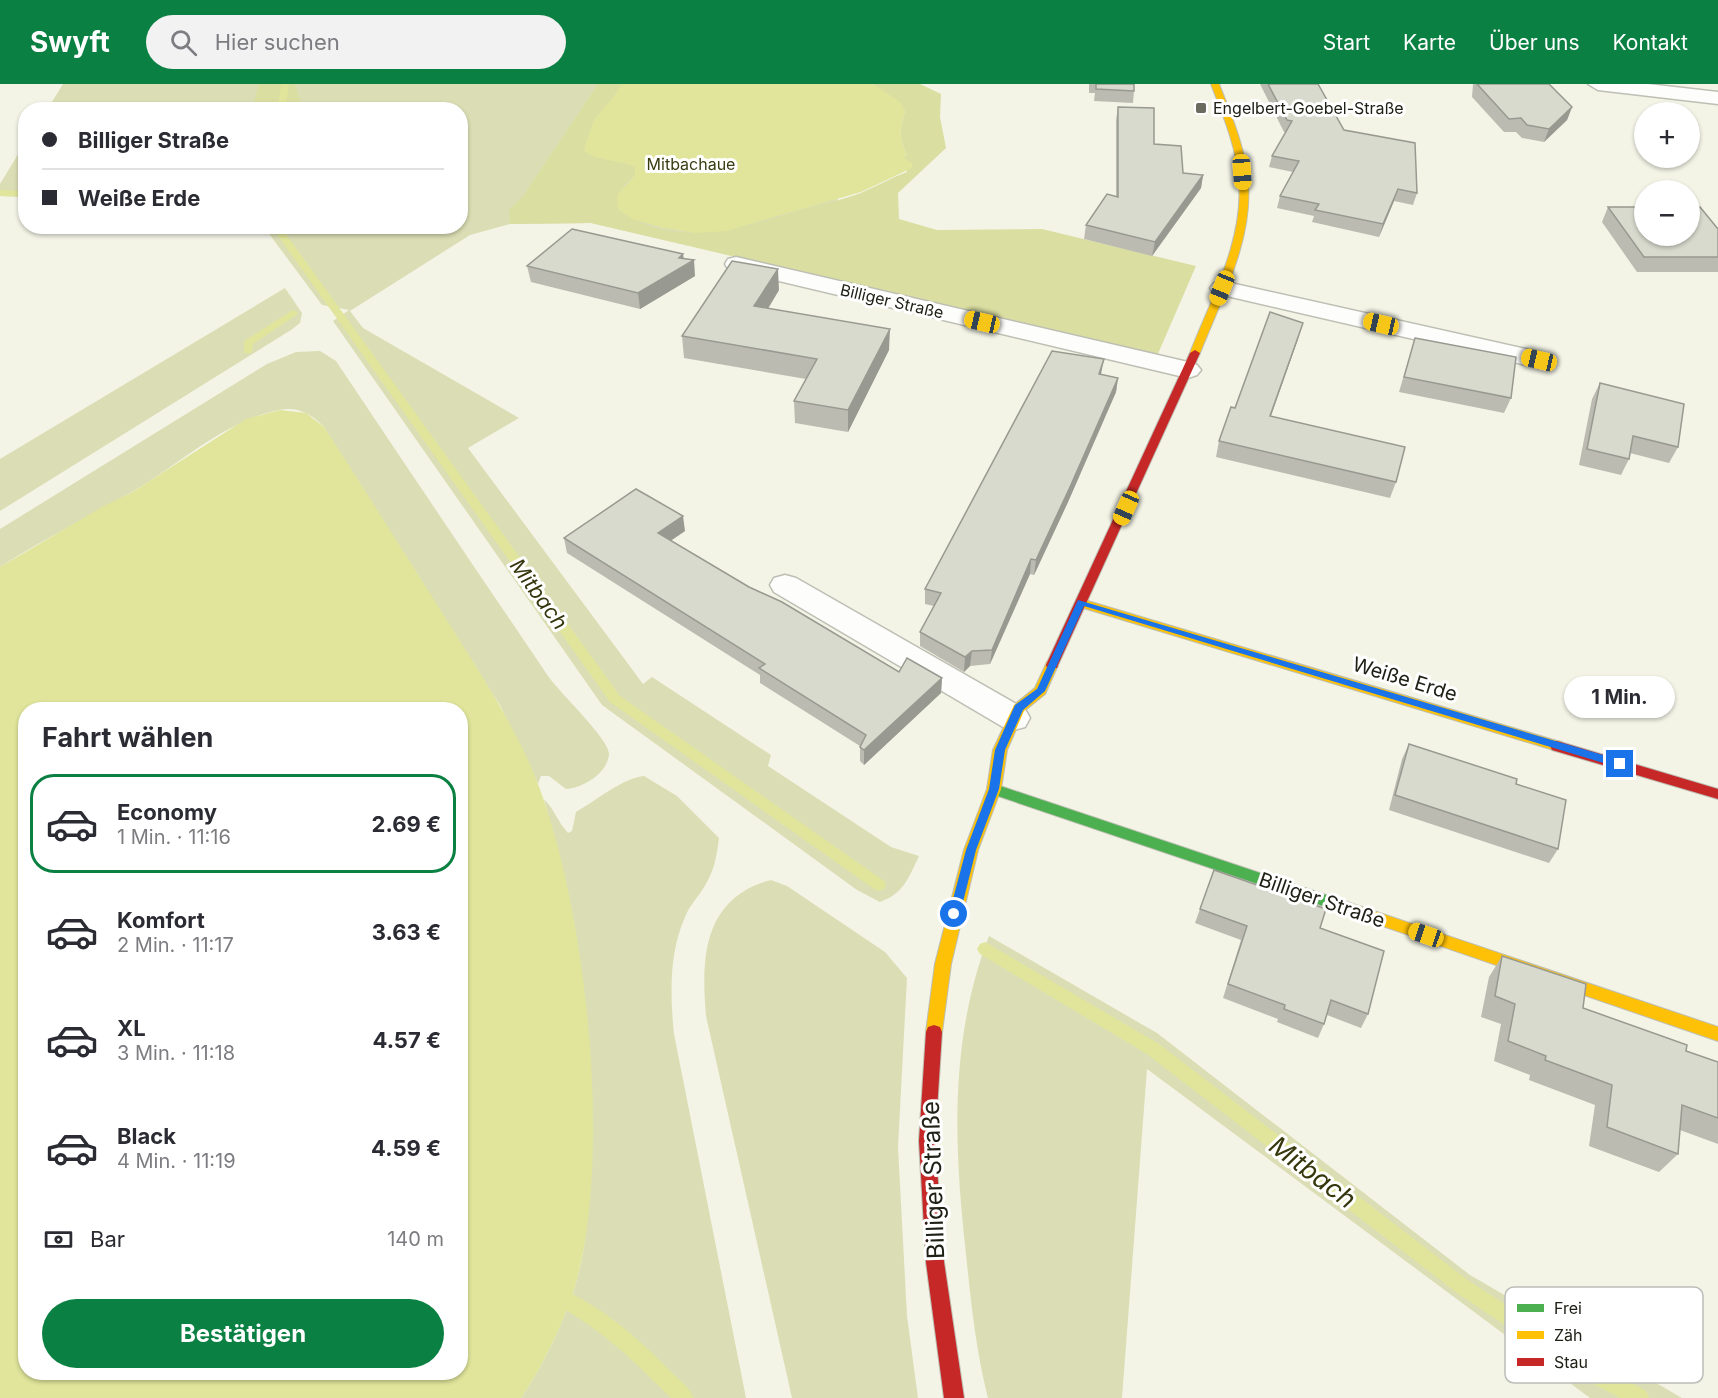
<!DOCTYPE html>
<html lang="de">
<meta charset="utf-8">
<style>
:root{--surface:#fff;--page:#f2f2f3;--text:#2b2b33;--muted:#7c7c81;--line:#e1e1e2;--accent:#0b8043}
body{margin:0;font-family:Inter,sans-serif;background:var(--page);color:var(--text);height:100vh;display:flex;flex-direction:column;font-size:22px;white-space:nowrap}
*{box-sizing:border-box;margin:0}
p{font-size:20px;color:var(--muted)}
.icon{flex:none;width:33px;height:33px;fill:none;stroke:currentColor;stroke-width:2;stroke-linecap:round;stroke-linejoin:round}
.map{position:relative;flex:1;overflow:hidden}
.sheet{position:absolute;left:18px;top:618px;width:450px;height:678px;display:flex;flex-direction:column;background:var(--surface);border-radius:24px;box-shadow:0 2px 4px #0004}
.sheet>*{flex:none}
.hud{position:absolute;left:18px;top:18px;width:450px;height:132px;border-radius:24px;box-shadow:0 2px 4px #0004;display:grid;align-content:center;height:132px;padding:0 24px;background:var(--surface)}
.tools{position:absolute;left:1634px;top:18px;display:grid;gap:12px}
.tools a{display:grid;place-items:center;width:66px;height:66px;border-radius:50%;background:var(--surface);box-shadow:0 2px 4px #0004;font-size:30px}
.end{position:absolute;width:27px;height:27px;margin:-14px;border:8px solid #1a73e8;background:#fff;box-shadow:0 0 0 3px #fff}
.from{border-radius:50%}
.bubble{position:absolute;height:42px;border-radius:21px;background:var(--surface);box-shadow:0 2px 4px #0004;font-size:20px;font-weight:700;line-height:42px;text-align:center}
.car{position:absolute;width:18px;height:36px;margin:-18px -9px;border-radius:8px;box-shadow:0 0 4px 2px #0007;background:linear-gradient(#f5c518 24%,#345 0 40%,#f5c518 0 76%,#345 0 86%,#f5c518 0)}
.hud b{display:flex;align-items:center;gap:21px;height:57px;font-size:22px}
.hud b+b{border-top:2px solid var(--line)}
.hud i{width:15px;height:15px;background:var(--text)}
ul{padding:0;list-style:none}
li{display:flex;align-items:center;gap:18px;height:99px;margin:0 12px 9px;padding:0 12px;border:3px solid transparent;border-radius:24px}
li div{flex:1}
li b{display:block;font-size:22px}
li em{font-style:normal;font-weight:700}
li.on{border-color:var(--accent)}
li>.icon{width:54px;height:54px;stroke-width:1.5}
h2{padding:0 24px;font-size:27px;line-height:72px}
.pay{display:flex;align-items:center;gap:15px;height:66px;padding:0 24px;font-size:22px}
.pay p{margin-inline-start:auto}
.action{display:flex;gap:12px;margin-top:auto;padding:12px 24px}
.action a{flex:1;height:69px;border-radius:36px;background:var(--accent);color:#fff;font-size:24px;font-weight:700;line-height:69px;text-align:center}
header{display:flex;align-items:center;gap:36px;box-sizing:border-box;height:84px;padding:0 30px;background:var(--accent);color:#fff}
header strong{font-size:28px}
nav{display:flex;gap:33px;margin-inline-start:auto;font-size:21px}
.search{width:420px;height:54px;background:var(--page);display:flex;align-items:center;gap:15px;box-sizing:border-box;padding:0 21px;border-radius:33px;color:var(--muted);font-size:22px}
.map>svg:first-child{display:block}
.green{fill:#dbdeb4}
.forest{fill:#dadea1}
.water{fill:#e0e59b;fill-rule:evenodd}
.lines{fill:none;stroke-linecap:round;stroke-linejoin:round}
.stream{fill:#e0e59b;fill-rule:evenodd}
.street-casing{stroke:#bebfb4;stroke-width:3}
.fast-casing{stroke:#bebfb4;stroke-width:2}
.slow-casing{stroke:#bebfb4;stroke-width:2}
.jam-casing{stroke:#bebfb4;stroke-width:2}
.street{fill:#fdfdfb;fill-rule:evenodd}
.fast{fill:#4caf50;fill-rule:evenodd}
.slow{fill:#ffc107;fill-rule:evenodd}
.jam{fill:#c62828;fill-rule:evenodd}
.wall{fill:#bbbbb1}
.shaded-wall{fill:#989990}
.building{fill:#d9dace;stroke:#989990;stroke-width:1.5}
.route{fill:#1a73e8}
.poi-dot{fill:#6a6a5f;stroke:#fff;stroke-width:2}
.labels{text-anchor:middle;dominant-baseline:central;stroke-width:6;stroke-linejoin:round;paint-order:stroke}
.far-poi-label{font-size:16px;fill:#202017;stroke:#fff;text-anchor:start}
.far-park-label{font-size:16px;fill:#3a3c12;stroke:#fff}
.far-street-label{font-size:16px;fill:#202017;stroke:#fff}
.street-label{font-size:20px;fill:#202017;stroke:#fff}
.water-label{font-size:21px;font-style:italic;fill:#36370d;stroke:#fff}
.near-street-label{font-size:24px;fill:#202017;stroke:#fff}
.near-water-label{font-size:26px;font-style:italic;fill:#36370d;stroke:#fff}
.key{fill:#fff;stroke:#bcbcb9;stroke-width:1.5}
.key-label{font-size:16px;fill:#202017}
</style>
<header>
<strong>Swyft</strong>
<div class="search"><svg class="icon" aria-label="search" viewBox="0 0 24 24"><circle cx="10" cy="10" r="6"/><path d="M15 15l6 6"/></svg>Hier suchen</div>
<nav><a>Start</a><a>Karte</a><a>Über uns</a><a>Kontakt</a></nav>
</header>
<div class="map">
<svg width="1718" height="1314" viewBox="0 0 1718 1314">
<rect width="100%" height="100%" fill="#f3f4e6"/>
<g class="green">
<path d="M63,0H912L811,157L682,160L591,139L510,140L470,151L350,227L363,244L519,334L468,364L643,600L652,593L771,671L768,682L891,763L919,772C908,795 904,809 880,818L857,806L602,621L333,237L349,226L322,221L264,143L460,142V26H47Z"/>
<polygon points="25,59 25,113 0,112 0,100"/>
<polygon points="285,204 302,229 300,239 291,246 0,427 0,375"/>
<path d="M320,267L336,277C406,382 477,487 548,592C559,608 610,656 609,670C608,689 583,704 566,705L549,692H541L538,700L501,623L324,343C312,330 297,322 279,326C224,337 179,381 132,408C88,434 43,455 0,483V445L267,280L296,268Z"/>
<path d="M644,692L677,712L719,754C717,769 715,784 707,798C701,810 690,820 685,833C669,869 670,911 674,950L746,1314H521C543,1282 567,1233 577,1195C586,1164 588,1129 590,1096C598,968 577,838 544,715C555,726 557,737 568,749L572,747L576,728C595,717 625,693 644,692Z"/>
<path d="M771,796L787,802L885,868L907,894L898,1063L907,1232L918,1314H792L706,932C701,874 703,814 771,796Z"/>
<path d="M989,852L1157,949L1470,1191L1682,1314H1590L1147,985L1122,1314H988C976,1267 971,1219 966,1170C954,1061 949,956 989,852Z"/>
</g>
<g class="forest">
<polygon points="259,0 295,0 303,25 252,25"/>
<path d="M598,0H621C615,14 604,23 595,35C591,41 587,58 584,66C590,76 622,76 635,83V91L624,101V130C677,163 740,145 794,128C816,121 840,117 861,109C877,102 891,94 907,88L903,74L907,70C898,54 900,44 905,27L873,0H920L941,10L940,33L946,64L898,109L899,135L937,146L1042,145L1196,182L1157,272L591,139L510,140L509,126L523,112Z"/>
</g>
<g class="water">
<path d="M621,0H873L900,18L905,27C900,44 898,54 907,70L903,74L912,79V84L861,108L726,147L696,149L663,144L632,135L618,125L617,111L635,91V83C622,76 590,76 584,66C587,58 591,41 595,35C604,23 615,14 621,0Z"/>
<path d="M280,326L306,329L324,343C365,406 405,470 446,535C475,581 505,626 528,676C585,801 613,1062 577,1195C567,1233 543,1282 521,1314H0V483L104,422L131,409L246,335ZM26,626H460V1288H26Z"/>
</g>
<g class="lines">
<g class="stream">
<polygon points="281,0 289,0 285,26 277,26"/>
<polygon points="0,106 26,107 26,113 0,112"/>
<polygon points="271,142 280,142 620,612 884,797 886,801 884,805 879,807 874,805 610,618"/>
<polygon points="293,226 298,229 296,231 253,260 252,269 244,269 244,257"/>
<polygon points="985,858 1159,960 1469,1197 1599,1281 1646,1307 1649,1314 1620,1314 1585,1295 1457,1209 1147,970 980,870 977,865 980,860"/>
<path d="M553,1201C599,1220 635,1251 669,1286C678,1295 689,1303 694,1314H671C633,1276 596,1240 547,1216L544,1210L547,1204Z"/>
</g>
<g class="street-casing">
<g id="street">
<polygon points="1588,0 1648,0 1718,8 1718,20 1598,6"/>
<polygon points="736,173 1188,278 1197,281 1201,286 1197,291 1188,294 728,185 725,180 728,175"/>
<polygon points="1222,197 1539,268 1548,271 1552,276 1548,281 1539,284 1214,209 1210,204 1214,199"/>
<polygon points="785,491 796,494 1025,625 1030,634 1025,643 1014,646 1003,643 774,508 770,501 774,494"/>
</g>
</g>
<g class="fast-casing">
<polygon id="fast" points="994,700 1344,817 1349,819 1351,823 1349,827 1344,829 989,709 987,705 989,701"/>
</g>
<g class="slow-casing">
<g id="slow">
<path d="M1211,0H1219C1231,31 1245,63 1248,97C1253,157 1221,215 1200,269L1195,272L1190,269C1211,215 1244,157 1239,97C1237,64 1223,31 1211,0Z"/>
<polygon points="1081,515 1557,657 1562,658 1564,662 1562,666 1557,667 1077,522 1075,519"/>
<polygon points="1052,576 1058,581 1045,610 1024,627 1007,666 1001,705 978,766 951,880 942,948 940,953 934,955 928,953 926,948 935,880 964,766 987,705 993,666 1014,621 1035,604 1047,578"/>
<polygon points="1344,817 1718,943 1718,957 1339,827 1337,823 1339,819"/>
</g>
</g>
<g class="jam-casing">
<g id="jam">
<polygon points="1195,266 1200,269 1058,581 1057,584 1047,584 1046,581 1190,269"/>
<polygon points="1557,657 1718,705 1718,715 1552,666 1550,662 1552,658"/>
<polygon points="934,941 940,943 942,948 935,1057 944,1178 964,1314 944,1314 926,1178 919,1057 926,948 928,943"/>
</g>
</g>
<use href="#street" class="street"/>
<use href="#fast" class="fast"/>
<use href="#slow" class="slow"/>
<use href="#jam" class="jam"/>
</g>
<g class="wall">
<polygon points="1089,0 1134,0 1134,7 1133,19 1094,17 1095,9 1089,9"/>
<polygon points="1260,0 1318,0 1344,46 1417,109 1413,121 1394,117 1379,153 1312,138 1314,132 1277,124 1280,112 1293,88 1269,83 1272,72 1286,48 1284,48"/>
<polygon points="1473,0 1549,0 1572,23 1567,36 1544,58 1522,54 1516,48 1504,48 1472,13"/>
<polygon points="1118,23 1183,89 1203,91 1201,104 1152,172 1084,155 1086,141 1116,112 1116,36"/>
<polygon points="1608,123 1718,145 1718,188 1637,188 1602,138"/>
<polygon points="684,175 695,192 640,225 531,198 527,182"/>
<polygon points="779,206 768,225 889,266 848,348 795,339 794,317 806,295 684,274 682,252"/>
<polygon points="1415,254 1511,314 1504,329 1399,308"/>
<polygon points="1298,255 1271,332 1396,398 1390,414 1216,373 1219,357 1235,324"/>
<polygon points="1101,291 1118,294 1116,308 1068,418 1034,491 1030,490 990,580 970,582 964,588 920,562 920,548 934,522 925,520 925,505"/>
<polygon points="1600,299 1678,363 1669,379 1630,369 1629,375 1621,391 1579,381 1592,315"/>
<polygon points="685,447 670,457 749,503 899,588 942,594 941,609 864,681 860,677 860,662 760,599 760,591 567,469 564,454"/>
<polygon points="1409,660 1558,765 1549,779 1389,726 1402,675"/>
<polygon points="1200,825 1320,844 1368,930 1361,944 1327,931 1324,940 1318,954 1277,938 1278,935 1223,914 1241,856 1195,839"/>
<polygon points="1502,872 1583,924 1686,967 1718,978 1718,1060 1680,1046 1678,1070 1659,1088 1589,1062 1595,1021 1529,996 1530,991 1494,977 1501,940 1481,933 1489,893"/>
</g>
<g class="shaded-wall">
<polygon points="1572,23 1567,36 1544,58 1549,45"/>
<polygon points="1203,91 1201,104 1152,172 1155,158"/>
<polygon points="1398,105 1394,117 1379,153 1383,140"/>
<polygon points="683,170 685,182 694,176 695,192 640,225 638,209"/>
<polygon points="778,185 779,206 756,244 754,222"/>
<polygon points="1303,239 1298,255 1265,348 1270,332"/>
<polygon points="890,245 889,266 848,348 848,326"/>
<polygon points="1104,275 1101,290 1096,305 1099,290"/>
<polygon points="1118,294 1116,308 1068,418 1034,491 1036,476"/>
<polygon points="683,432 685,447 660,464 658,449"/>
<polygon points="1031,475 1030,490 990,580 992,566"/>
<polygon points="972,567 970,582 964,588 965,573"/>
<polygon points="942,594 941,609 864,681 864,666"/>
</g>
<g class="building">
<polygon points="1096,0 1134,0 1134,7 1096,5"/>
<polygon points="1268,0 1318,0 1344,46 1415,59 1417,109 1398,105 1383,140 1315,126 1319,120 1280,112 1299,77 1272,72 1292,37 1287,36"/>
<polygon points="1477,0 1549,0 1572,23 1549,45 1527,41 1521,34 1509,35"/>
<polygon points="1118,23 1154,24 1154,60 1181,62 1183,89 1203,91 1155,158 1086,141 1107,110 1118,113"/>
<polygon points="1608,123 1644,123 1644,152 1689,152 1689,123 1700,123 1718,145 1718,173 1644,173"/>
<polygon points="572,145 683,170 679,174 694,176 638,209 527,182"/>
<polygon points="732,177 778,185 754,222 890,245 848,326 794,317 817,275 682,252"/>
<polygon points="1270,228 1303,239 1270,332 1405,363 1396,398 1219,357 1231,323 1235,324"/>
<polygon points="1415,254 1516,273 1511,314 1404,293"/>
<polygon points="1052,267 1104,275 1099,290 1118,294 1070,403 1036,476 1031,475 992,566 972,567 965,573 920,548 941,509 925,505"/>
<polygon points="1600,299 1684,320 1678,363 1633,352 1629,375 1587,365"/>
<polygon points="636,405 683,432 658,449 749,503 782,518 899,588 907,574 942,594 864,666 860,663 866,651 759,584 765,580 564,454"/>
<polygon points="1409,660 1517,695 1516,700 1566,716 1558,765 1395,711"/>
<polygon points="1214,786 1326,825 1320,844 1384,867 1368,930 1331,916 1324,940 1284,925 1285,921 1228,900 1247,842 1200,825"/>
<polygon points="1502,872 1586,900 1583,924 1687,961 1686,967 1718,978 1718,1034 1682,1021 1678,1070 1607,1043 1612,1001 1545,976 1546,972 1508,957 1515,920 1495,912"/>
</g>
<polygon class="route" points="1078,516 1620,676 1625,680 1620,684 1084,522 1045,607 1023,626 1005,666 999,705 976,766 960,830 954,835 950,833 949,830 966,766 989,705 995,666 1015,621 1037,605"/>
<rect class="poi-dot" x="1195" y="18" width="12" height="12" rx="3"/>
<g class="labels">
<g class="far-poi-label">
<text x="1213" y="24">Engelbert-Goebel-Straße</text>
</g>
<g class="far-park-label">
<text x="691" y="80">Mitbachaue</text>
</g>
<g class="far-street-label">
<text transform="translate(892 217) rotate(13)">Billiger Straße</text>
</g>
<g class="street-label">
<text transform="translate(1405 595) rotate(17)">Weiße Erde</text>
<text transform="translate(1322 816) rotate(19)">Billiger Straße</text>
</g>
<g class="water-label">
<text transform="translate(539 510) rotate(54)">Mitbach</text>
</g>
<g class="near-street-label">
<text transform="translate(933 1096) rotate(-92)">Billiger Straße</text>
</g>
<g class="near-water-label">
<text transform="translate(1313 1088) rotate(37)">Mitbach</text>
</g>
</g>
<rect x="1505" y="1203" width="198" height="96" rx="9" class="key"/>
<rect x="1517" y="1220" width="27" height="8" fill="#4caf50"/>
<rect x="1517" y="1247" width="27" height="8" fill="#ffc107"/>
<rect x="1517" y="1274" width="27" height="8" fill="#c62828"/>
<g class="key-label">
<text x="1554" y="1230">Frei</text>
<text x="1554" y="1257">Zäh</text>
<text x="1554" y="1284">Stau</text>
</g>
</svg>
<div class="tools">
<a>+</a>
<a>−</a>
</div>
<i class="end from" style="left:954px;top:830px"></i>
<i class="end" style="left:1620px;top:680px"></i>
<div class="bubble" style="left:1564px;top:592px;width:111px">1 Min.</div>
<i class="car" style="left:1242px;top:88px;rotate:176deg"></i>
<i class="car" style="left:1222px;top:204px;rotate:202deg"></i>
<i class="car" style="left:982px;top:238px;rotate:283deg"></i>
<i class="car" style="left:1381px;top:240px;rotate:283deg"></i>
<i class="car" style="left:1539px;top:276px;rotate:283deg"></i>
<i class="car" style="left:1126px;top:424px;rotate:204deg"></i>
<i class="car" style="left:1426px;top:851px;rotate:289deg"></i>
<div class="hud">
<b><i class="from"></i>Billiger Straße</b>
<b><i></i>Weiße Erde</b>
</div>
<section class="sheet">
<h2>Fahrt wählen</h2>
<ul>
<li class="on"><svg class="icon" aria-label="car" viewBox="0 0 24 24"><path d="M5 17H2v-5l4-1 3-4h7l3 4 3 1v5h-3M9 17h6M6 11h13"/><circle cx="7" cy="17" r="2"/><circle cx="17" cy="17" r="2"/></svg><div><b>Economy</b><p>1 Min. · 11:16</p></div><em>2.69 €</em></li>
<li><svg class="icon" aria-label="car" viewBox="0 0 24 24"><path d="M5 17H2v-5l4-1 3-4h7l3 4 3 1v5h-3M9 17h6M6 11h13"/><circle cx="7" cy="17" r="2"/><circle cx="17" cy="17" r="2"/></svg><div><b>Komfort</b><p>2 Min. · 11:17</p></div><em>3.63 €</em></li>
<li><svg class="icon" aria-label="car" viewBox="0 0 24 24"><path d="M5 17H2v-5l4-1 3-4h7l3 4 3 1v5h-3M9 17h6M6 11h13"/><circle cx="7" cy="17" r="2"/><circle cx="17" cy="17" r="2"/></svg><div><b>XL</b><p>3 Min. · 11:18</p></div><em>4.57 €</em></li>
<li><svg class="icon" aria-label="car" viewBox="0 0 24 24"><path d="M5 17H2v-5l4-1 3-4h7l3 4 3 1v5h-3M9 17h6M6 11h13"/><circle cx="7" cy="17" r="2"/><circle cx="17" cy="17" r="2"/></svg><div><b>Black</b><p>4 Min. · 11:19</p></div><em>4.59 €</em></li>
</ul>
<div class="pay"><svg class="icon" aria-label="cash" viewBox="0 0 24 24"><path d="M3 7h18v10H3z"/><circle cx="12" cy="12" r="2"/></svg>Bar<p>140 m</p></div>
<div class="action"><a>Bestätigen</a></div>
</section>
</div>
